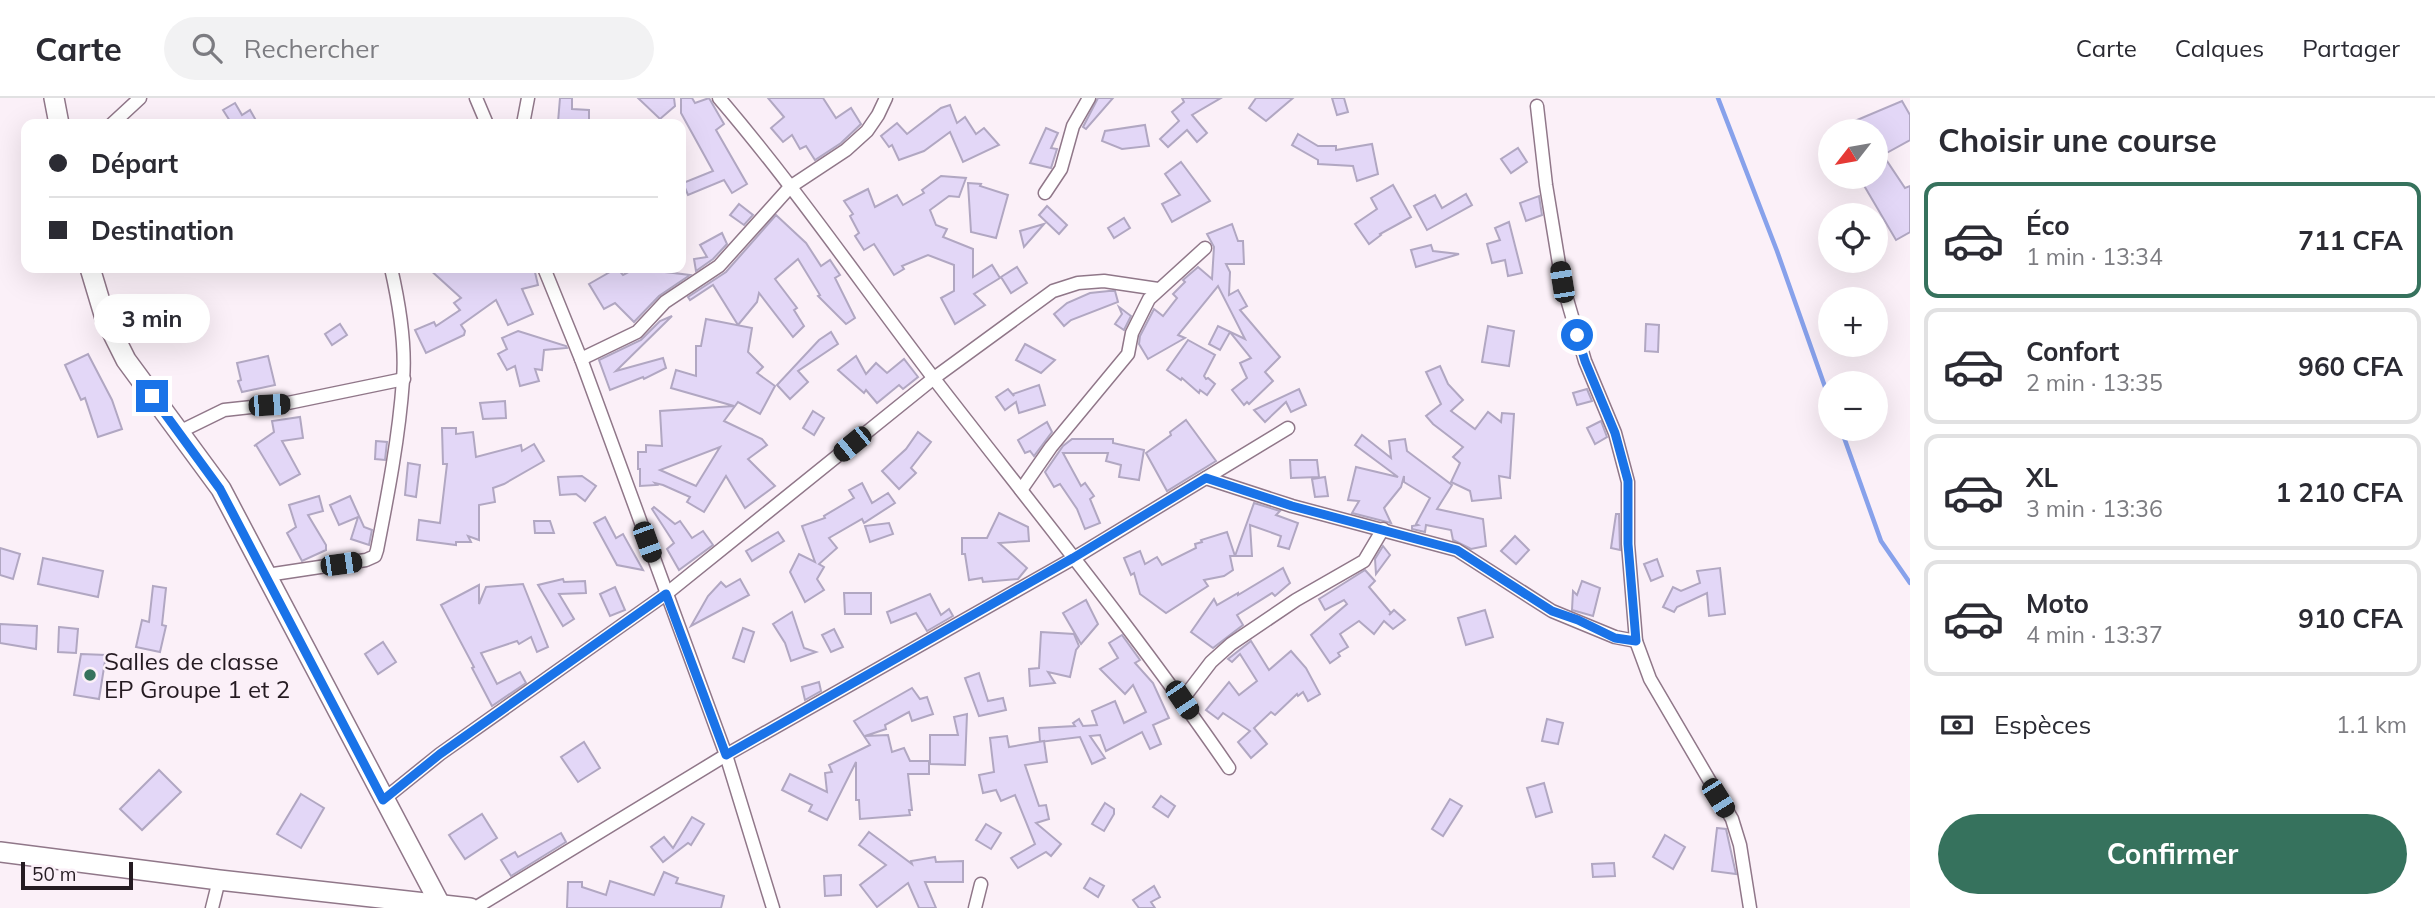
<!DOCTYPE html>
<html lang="fr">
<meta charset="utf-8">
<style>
:root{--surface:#fff;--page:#f2f2f3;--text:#2b2b33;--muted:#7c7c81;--line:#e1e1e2;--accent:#36725d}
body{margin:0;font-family:Mulish,sans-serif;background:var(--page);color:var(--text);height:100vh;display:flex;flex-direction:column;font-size:26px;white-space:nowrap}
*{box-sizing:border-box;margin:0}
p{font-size:23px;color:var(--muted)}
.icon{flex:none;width:38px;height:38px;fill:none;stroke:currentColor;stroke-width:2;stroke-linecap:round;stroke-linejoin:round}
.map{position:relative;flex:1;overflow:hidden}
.side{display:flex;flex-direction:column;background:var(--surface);width:525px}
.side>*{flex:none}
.banner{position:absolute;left:21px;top:21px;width:665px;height:154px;border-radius:14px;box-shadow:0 7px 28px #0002;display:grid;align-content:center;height:154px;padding:0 28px;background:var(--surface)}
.needle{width:46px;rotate:239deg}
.fabs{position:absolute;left:1818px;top:21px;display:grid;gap:14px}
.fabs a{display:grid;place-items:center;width:70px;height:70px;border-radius:50%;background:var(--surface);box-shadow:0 7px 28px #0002;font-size:35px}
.scale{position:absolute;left:21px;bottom:18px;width:112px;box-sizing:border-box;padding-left:7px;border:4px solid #251b22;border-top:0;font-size:19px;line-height:24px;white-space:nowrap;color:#251b22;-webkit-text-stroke:5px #fbf0f8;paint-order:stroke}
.end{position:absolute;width:32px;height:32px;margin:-16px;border:9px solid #1a73e8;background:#fff;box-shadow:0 0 0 4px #fff}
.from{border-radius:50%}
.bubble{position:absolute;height:49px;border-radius:24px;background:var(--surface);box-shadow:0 7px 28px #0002;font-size:23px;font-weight:700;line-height:49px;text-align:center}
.car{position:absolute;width:21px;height:42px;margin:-21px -10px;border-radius:9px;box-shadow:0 0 5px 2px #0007;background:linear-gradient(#222 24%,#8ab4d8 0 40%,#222 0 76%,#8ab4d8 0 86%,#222 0)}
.banner b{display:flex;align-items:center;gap:24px;height:66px;font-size:26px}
.banner b+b{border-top:2px solid var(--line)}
.banner i{width:18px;height:18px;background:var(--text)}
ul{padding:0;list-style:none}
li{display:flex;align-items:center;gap:21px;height:116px;margin:0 14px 10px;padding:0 14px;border:4px solid var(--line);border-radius:14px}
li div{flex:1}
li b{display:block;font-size:26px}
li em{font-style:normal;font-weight:700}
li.selected{border-color:var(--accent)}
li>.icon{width:63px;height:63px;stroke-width:1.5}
h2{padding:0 28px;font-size:32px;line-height:84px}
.pay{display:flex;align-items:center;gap:18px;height:77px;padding:0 28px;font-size:26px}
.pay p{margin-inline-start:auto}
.action{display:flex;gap:14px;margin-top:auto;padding:14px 28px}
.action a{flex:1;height:80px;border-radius:42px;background:var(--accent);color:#fff;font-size:28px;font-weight:700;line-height:80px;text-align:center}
header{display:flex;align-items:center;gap:42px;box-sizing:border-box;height:98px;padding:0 35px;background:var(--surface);border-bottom:2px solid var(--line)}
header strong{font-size:33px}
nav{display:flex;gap:38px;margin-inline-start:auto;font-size:24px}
.search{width:490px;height:63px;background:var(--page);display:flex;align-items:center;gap:18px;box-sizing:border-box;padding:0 24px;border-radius:38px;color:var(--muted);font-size:26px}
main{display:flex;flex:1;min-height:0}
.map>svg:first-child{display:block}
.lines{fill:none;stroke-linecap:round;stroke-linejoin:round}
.stream{stroke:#87a1eb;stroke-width:4.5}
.building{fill:#e3d7f7;stroke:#b1a7c2;stroke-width:2;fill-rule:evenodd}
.street-casing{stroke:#907789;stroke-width:15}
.secondary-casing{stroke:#907789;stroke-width:22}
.street{stroke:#fff;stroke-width:12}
.secondary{stroke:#fff;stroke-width:19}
.route{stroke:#1a73e8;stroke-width:9}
.poi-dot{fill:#36725d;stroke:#fbf0f8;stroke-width:2.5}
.labels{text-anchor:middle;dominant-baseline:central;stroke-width:5;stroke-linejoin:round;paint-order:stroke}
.poi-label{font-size:24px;fill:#251b22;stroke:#fbf0f8;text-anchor:start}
</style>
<header>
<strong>Carte</strong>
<div class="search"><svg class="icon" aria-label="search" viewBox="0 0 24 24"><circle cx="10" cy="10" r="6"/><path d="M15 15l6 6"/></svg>Rechercher</div>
<nav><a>Carte</a><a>Calques</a><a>Partager</a></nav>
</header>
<main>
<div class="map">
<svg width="1910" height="810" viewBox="0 0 1910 810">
<rect width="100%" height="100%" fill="#fbf0f8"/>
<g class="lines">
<g class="stream">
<polyline points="1718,0 1777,153 1830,303"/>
<polyline points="1841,331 1881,443 1910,485"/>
</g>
</g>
<g class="building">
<polygon points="560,0 572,0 572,11 589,12 589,26 558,24"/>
<polygon points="638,0 674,0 675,8 660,21"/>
<polygon points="681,0 692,0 695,5 709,0 724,26 716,32 747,86 732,95 724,82 688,97 683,85 713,73 681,15"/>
<polygon points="768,0 823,0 836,20 851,10 861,26 841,45 815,62 806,48 800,51 792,37 783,44 771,30 784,19"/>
<polygon points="1098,0 1113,0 1086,31 1083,29"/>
<polygon points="1182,0 1221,0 1192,17 1207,35 1197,44 1187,32 1168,49 1160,41 1179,23 1172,14 1184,4"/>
<polygon points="1256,0 1293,0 1266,23 1249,10"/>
<polygon points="1332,0 1344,0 1348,14 1337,17"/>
<polygon points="1902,3 1910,17 1910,42 1883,57 1905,90 1910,88 1910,134 1896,142 1859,79 1876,79 1876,33 1831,33"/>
<polygon points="235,5 242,17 250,12 258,26 224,26 230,23 223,12"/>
<polygon points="950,7 957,25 965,19 976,36 984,30 999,47 963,64 950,34 924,53 899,62 892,47 889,49 881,38 897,25 907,36 941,10"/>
<polygon points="1145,27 1149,48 1122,51 1102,43 1105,33"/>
<polygon points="1046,30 1058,35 1051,50 1057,51 1051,70 1030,65"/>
<polygon points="1298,36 1318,48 1336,48 1336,52 1372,46 1378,76 1357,83 1353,68 1318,66 1318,62 1292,47"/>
<polygon points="1518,50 1527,64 1511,75 1501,61"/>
<polygon points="1181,64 1210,103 1172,124 1162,106 1180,97 1165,76"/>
<polygon points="941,78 966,80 959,99 949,98 930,112 936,127 947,131 943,139 973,151 973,179 992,167 1000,180 974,196 985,207 955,226 941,200 954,193 954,167 928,157 902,168 904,171 894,177 874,146 864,152 855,138 859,135 850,118 853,116 844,103 868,91 875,109 897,97 903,107 924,95 922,92"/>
<polygon points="968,85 981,86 980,88 1008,97 996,140 971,134"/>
<polygon points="1393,87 1411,119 1380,136 1381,137 1369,146 1355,126 1377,111 1371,100"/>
<polygon points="1466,96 1472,107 1427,132 1414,108 1435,97 1442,110"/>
<polygon points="1539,98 1542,117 1526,123 1520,105"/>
<polygon points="739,106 753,117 744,127 730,117"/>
<polygon points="1047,108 1067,127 1059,136 1039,117"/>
<polygon points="776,117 806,145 821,168 830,162 840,177 835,180 855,220 846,226 818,198 820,197 798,161 775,181 797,210 794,212 804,228 793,239 759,195 757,204 738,227 713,187 690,202 688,199 726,174"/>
<polygon points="1124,120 1130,130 1114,140 1108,130"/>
<polygon points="1509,124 1522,175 1508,178 1505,162 1492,165 1487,146 1500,142 1495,130"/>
<polygon points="1044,126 1024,149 1020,133"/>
<polygon points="1232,126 1238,143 1243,143 1244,166 1226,166 1230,174 1229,197 1238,192 1247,208 1240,212 1280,259 1265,274 1273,283 1249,306 1247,304 1244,307 1232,292 1247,280 1240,265 1251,260 1230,234 1220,252 1209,246 1218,228 1245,241 1218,188 1178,237 1185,240 1148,261 1139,246 1140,238 1154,211 1163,218 1177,200 1173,196 1185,184 1183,182 1198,169 1212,181 1214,149 1207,136"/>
<polygon points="722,135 727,146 713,161 696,173 694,161 707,159 700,147"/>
<polygon points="1431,147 1433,153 1459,156 1416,169 1411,152"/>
<polygon points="1017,169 1027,185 1011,195 1001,179"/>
<polygon points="428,170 534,170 538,187 522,191 533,216 508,227 496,202 461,227 465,233 464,237 426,255 415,232 434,224 436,228 460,212 454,205 461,200"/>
<polygon points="617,170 623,177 636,170 655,170 657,173 690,177 659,198 634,224 615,205 604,211 589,186"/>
<polygon points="1109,193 1115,193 1118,204 1071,222 1064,228 1054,216 1067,205 1090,195"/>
<polygon points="1119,209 1131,218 1124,232 1115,226 1122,216"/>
<polygon points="672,218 616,273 663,260 666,270 644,281 643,279 610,292 599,262 641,242 660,223"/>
<path d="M706,221L752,230L748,254L763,269L757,275L775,288L760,316L738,304L724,323L762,341L767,347L748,361L775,388L745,410L726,378L704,414L687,404L690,399L663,387L655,385L657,387L640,388V371H638V354H646V347L662,348L660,313L734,308L671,290L676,272L696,278V248H701ZM720,349L696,388L660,372Z"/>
<polygon points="340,226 347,237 332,247 325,236"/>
<polygon points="1646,226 1659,227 1658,254 1645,253"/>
<polygon points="1488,228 1514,233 1509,268 1482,264"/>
<polygon points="518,233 566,248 567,250 544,252 542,272 535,271 539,283 520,288 515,268 507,272 498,256 507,251 502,240"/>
<polygon points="831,234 838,246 798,273 808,284 790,301 777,287 819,242"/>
<polygon points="1188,242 1215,257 1204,278 1206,281 1208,280 1215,286 1207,297 1200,292 1199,295 1182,280 1181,282 1167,272"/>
<polygon points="1025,246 1055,262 1041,275 1016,262"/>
<polygon points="88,256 112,302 122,331 98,339 85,300 81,302 65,267"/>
<polygon points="268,258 275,287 242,294 238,283 241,282 237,265"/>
<polygon points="856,258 866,276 876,265 887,275 904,261 918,279 903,291 899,287 877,305 866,292 864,295 838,272"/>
<polygon points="1440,268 1448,286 1463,302 1451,313 1475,331 1488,314 1501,324 1502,315 1514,316 1510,380 1499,378 1501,400 1472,403 1470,393 1451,384 1460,365 1453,359 1463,349 1433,326 1426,318 1441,306 1426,274"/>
<polygon points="1039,287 1045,307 1019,315 1016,304 1005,312 996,299 1008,291 1014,298 1013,296"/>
<polygon points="1299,291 1306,307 1291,314 1286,304 1265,324 1254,312"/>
<polygon points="1587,291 1592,303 1577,307 1573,295"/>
<polygon points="505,303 506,320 483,321 480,305"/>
<polygon points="813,313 824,320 814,337 803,330"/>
<polygon points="300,319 303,340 282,343 300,376 280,387 256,347 254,348 274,334 272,323"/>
<polygon points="1186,322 1216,363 1167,393 1146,355 1171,337 1170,334"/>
<polygon points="1601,323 1607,339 1595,346 1587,330"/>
<polygon points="1047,324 1052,334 1034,358 1030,353 1025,355 1018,342"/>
<polygon points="442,330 456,330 456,336 473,334 476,359 521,347 522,353 534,346 544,363 504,386 493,390 495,404 479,407 479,442 468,438 471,444 456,444 456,447 417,442 419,422 440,425 447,366 443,366"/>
<polygon points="918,334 931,344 911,370 916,375 899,391 882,373 906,351"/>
<polygon points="1362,337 1391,360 1389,343 1405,341 1407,353 1452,387 1437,411 1483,421 1486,448 1471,451 1453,442 1451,432 1426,427 1425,434 1412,431 1412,428 1418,427 1416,426 1430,400 1404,384 1404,378 1401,389 1384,410 1391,425 1352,415 1359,403 1348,402 1356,369 1398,379 1355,347"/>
<polygon points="1072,341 1113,341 1113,345 1144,352 1139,382 1119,379 1121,367 1106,363 1108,355 1063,355 1081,388 1085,385 1094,398 1090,401 1100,425 1085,431 1077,411 1060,386 1054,389 1045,374 1063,348"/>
<polygon points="376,343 387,344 385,362 375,361"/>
<polygon points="1290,362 1317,362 1319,379 1291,380"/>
<polygon points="408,365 420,367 416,399 405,397"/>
<polygon points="582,378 596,388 585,403 576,396 560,397 558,379"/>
<polygon points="1325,379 1328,398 1315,399 1312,381"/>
<polygon points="862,385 872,405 888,395 895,405 864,425 862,421 829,440 837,450 819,466 824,469 817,481 824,492 805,504 790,474 799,456 815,464 802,428 825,420 824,418 854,400 849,392"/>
<polygon points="319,398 323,413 308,417 326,447 326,452 302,463 287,435 296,429 289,407"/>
<polygon points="350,398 364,429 372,432 369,447 351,441 358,419 339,427 330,407"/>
<polygon points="1254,405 1280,413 1276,417 1298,425 1289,451 1278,448 1281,438 1250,427 1252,458 1235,458"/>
<polygon points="654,409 675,426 680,423 692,440 703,433 713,447 679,472 667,451 674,445 652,411"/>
<polygon points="999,415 1028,429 1029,443 999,445 1027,470 1018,481 983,484 982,480 969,482 965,456 962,456 962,440 987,440"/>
<polygon points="1616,416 1619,416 1620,452 1611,450"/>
<polygon points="605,419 616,440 623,436 643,472 617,467 594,425"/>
<polygon points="534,423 550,423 554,435 535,435"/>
<polygon points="889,425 893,436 870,444 865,428"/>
<polygon points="778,434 784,443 752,463 746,453"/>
<polygon points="1227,434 1235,458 1230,458 1233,472 1224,478 1204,482 1208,488 1166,515 1140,496 1134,475 1131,477 1124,460 1140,453 1145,466 1157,459 1162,467 1196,450 1195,446 1202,444 1201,442"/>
<polygon points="1515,438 1529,452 1516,466 1501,453"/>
<polygon points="1383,448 1390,457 1376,476 1375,461"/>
<polygon points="0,450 20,456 13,481 0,477"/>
<polygon points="43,460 103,473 98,499 38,486"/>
<polygon points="1657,461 1663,478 1651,483 1644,466"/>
<polygon points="1283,470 1290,485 1275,498 1272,495 1237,517 1243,527 1213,550 1191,534 1214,501 1217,507 1238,495 1238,497"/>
<polygon points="1720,470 1725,516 1709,518 1707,495 1677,509 1674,514 1663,509 1673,489 1681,493 1700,485 1697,473"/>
<polygon points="1365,472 1375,483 1369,489 1391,515 1389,517 1394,512 1405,522 1393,531 1384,523 1374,536 1359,523 1340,536 1348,549 1338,555 1340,558 1330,565 1311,537 1347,506 1344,502 1325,512 1319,501"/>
<polygon points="563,481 564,484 585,483 586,495 559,496 574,521 563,528 538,487"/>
<polygon points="740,481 749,497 691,528 708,498 721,484 726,489"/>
<polygon points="1582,483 1600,490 1593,518 1572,512 1573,493 1577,497"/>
<polygon points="523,486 548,549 537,554 531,539 519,546 517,543 481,555 497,586 520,574 526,585 492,608 472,570 474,569 441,507 479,487 479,506 486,489"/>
<polygon points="153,488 166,490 162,527 166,528 160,554 136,549 142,522 149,524"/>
<polygon points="615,489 625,512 610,518 600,496"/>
<polygon points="844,495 871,495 871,516 845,516"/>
<polygon points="930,496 941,517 949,511 953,518 927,533 916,515 891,525 887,514"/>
<polygon points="1086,502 1098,526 1081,546 1063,515"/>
<polygon points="1485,512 1493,539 1466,547 1458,520"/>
<polygon points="792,514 804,550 816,554 791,563 785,545 773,526"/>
<polygon points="0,526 37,528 36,551 0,545"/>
<polygon points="59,529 78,531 76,555 58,554"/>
<polygon points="743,530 754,534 744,564 733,560"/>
<polygon points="834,531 843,549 831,554 822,537"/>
<polygon points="1041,534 1074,536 1079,548 1076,552 1070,579 1048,574 1055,585 1030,588 1029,571 1039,570"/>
<polygon points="1122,537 1140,562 1135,565 1153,585 1169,620 1153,627 1161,646 1150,651 1142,634 1106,653 1100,637 1090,638 1105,660 1092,666 1080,639 1040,644 1039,630 1075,628 1073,625 1079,621 1083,628 1097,627 1092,613 1115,603 1124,625 1146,614 1133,587 1125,596 1100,571 1118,560 1109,545"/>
<polygon points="1251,543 1269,572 1291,553 1306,570 1320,596 1308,603 1303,594 1298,598 1297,596 1275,617 1271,614 1254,630 1267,646 1251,660 1238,644 1250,633 1223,615 1218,621 1206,612 1229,584 1239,597 1257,583 1240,556 1232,564 1228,561"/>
<polygon points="383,544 396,564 378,576 365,556"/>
<polygon points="81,556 106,557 99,601 74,597"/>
<polygon points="979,575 988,603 1003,600 1006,612 979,618 965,580"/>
<polygon points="819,584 821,593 805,602 802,589"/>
<polygon points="912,590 920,601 927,599 933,616 912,623 909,614 885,627 886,631 865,638 888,637 892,654 904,650 910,663 929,663 929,676 908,676 912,712 909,712 910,717 860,721 859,702 856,702 856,664 827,722 809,713 812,707 782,692 790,676 827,694 825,675 832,674 829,667 870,647 854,623"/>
<polygon points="967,616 965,667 930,666 930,637 958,637 954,619"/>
<polygon points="1547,621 1563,625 1558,646 1542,643"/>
<polygon points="1007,638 1009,649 1044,643 1047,664 1025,667 1039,708 1046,707 1049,721 1036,725 1061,746 1051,758 1046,754 1018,770 1011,760 1035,746 1015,697 1001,703 996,692 983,695 979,677 994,674 990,640"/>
<polygon points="584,644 600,670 578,684 561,659"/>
<polygon points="159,672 181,694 142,732 120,711"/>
<polygon points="1544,685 1552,714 1536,719 1527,690"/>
<polygon points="301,696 324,710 301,750 277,736"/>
<polygon points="1161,698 1175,708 1168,719 1153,709"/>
<polygon points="1450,701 1462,708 1443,738 1432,731"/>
<polygon points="1105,705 1114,711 1114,716 1104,733 1092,726"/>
<polygon points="482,716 497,740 465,761 449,737"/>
<polygon points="692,719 704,726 691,747 688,745 663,764 651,749 664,739 673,750"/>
<polygon points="986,726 1001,735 991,751 976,742"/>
<polygon points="1717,730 1726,731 1736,776 1712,773"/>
<polygon points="869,734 912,766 911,763 935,759 936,764 963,763 963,784 925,784 936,810 919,810 908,785 877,809 860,787 886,767 859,747"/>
<polygon points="561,735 566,744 511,778 501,762 515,754 518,759"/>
<polygon points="1665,737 1685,749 1673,771 1653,759"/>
<polygon points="1614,765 1615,778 1593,779 1592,766"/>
<polygon points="664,774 678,780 676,785 724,798 721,810 567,810 568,784 582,784 582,789 606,797 610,783 654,797"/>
<polygon points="841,777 841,797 825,798 824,778"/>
<polygon points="1090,780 1104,788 1098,799 1084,790"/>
<polygon points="1154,788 1160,799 1151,804 1155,810 1139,810 1133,802"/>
</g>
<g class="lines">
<g class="street-casing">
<g id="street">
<polyline points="476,0 487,26"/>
<path d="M719,0C796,90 863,188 935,282C1034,410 1137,536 1229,670"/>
<polyline points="1537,8 1546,87 1562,184 1585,263 1615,335 1628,384 1628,446 1636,543 1650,581 1732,721 1740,747 1750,810"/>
<polyline points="112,26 140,0"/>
<polyline points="523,26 528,0"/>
<polyline points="1045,95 1061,71 1073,28 1089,0"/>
<polyline points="544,170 581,261 726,657 773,810"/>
<polyline points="581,261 637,234 665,204 719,168 790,89 846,52 867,33 878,17 886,0"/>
<polyline points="177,335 224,312 288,305 404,281"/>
<polyline points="1206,380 1292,408 1457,452 1552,513 1615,539 1636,543"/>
<polyline points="1021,392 1051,349 1128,256 1132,235 1149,201 1205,150"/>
<path d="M267,477L366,462L375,458L377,452C388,396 399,339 403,282C406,246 399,205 391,170"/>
<polyline points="1182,602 1211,564 1231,546 1296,502 1364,463 1383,431"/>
<polyline points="383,702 440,656 666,496 934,280 1053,193 1078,185 1104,183 1158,191"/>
<polyline points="212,810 219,782"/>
<polyline points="475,810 726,657 1074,460 1288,330"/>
<polyline points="975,810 981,786"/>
</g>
</g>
<g class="secondary-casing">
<g id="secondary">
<polyline points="54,0 59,26"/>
<polyline points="90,170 105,220 126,262 221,391 442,810"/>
<polyline points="0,754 219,782 470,810"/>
</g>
</g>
<use href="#street" class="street"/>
<use href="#secondary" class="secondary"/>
</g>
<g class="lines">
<polyline class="route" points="152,298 220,391 383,702 440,656 666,496 726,657 1073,460 1206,380 1292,408 1457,452 1552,513 1578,522 1615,540 1636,543 1628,446 1628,383 1615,335 1585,263 1577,237"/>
</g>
<circle class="poi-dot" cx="90" cy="577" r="7"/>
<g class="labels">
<g class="poi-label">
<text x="104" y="563">Salles de classe<tspan x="104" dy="28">EP Groupe 1 et 2</tspan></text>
</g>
</g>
</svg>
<div class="fabs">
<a><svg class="needle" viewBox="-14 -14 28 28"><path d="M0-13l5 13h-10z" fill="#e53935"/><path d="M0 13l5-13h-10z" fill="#7c7c81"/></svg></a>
<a><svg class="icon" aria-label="locate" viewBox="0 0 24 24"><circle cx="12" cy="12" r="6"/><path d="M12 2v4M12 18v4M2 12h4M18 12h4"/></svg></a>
<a>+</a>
<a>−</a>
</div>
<div class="scale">50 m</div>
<i class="end from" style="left:1577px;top:237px"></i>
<i class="end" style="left:152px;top:298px"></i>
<div class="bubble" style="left:94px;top:196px;width:116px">3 min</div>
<i class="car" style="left:1562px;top:184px;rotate:351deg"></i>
<i class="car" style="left:269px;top:307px;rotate:86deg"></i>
<i class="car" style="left:852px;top:346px;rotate:231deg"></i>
<i class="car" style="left:647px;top:444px;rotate:160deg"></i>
<i class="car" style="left:341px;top:466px;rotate:82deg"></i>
<i class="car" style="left:1182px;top:602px;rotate:146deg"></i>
<i class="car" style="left:1718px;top:700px;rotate:148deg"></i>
<div class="banner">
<b><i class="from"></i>Départ</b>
<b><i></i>Destination</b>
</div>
</div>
<section class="side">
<h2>Choisir une course</h2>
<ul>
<li class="selected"><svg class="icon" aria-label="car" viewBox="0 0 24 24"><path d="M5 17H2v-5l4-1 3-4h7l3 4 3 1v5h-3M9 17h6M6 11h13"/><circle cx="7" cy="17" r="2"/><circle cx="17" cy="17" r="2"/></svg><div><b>Éco</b><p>1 min · 13:34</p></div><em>711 CFA</em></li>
<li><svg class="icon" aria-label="car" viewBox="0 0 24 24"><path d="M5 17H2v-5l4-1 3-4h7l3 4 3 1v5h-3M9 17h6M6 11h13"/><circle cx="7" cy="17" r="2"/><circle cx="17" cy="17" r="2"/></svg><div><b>Confort</b><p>2 min · 13:35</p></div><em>960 CFA</em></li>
<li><svg class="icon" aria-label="car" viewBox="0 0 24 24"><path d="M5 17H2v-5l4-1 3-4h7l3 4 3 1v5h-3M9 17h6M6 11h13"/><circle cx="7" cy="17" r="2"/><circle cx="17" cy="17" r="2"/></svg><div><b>XL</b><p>3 min · 13:36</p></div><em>1 210 CFA</em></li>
<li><svg class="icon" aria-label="car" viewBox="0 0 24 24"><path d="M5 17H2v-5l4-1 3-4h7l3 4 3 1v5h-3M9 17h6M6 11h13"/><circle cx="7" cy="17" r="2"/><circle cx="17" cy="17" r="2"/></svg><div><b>Moto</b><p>4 min · 13:37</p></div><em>910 CFA</em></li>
</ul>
<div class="pay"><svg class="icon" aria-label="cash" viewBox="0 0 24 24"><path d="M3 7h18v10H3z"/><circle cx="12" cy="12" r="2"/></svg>Espèces<p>1.1 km</p></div>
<div class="action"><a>Confirmer</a></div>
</section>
</main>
